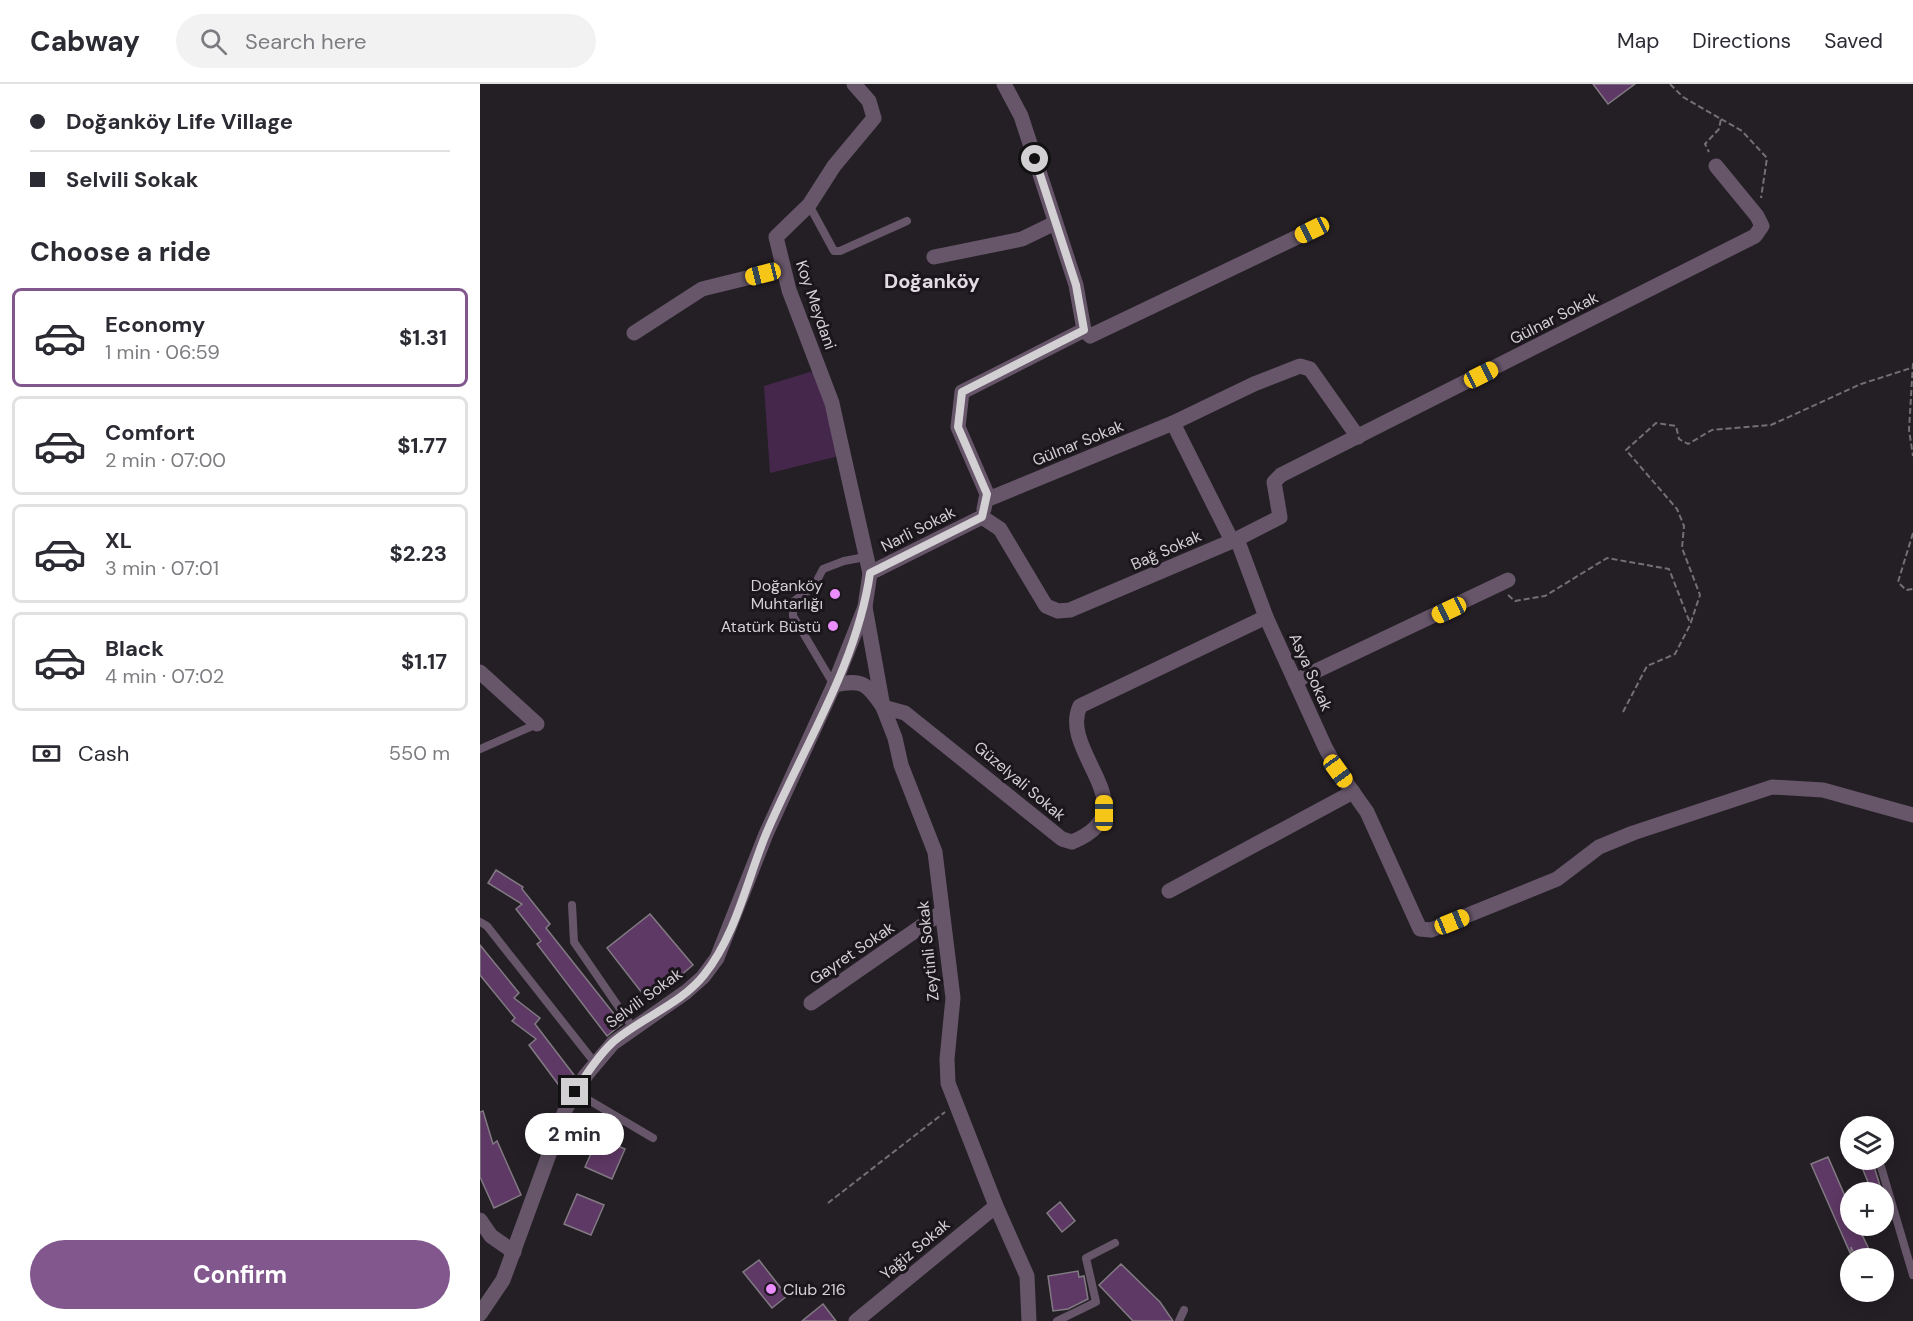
<!DOCTYPE html>
<meta charset="utf-8">
<style>
:root{--surface:#fff;--page:#f2f2f3;--text:#2b2b33;--muted:#7c7c81;--line:#e1e1e2;--accent:#81578d}
body{margin:0;font-family:"DM Sans",sans-serif;background:var(--page);color:var(--text);height:100vh;display:flex;flex-direction:column;font-size:22px;white-space:nowrap}
*{box-sizing:border-box;margin:0}
p{font-size:20px;color:var(--muted)}
.icon{flex:none;width:33px;height:33px;fill:none;stroke:currentColor;stroke-width:2;stroke-linecap:round;stroke-linejoin:round}
.map{position:relative;flex:1;overflow:hidden}
.drawer{display:flex;flex-direction:column;background:var(--surface);width:480px}
.drawer>*{flex:none}
.guide{display:grid;align-content:center;height:132px;padding:0 30px;background:var(--surface)}
.controls{position:absolute;left:1360px;top:1032px;display:grid;gap:12px}
.controls a{display:grid;place-items:center;width:54px;height:54px;border-radius:50%;background:var(--surface);box-shadow:0 3px 15px #0003;font-size:30px}
.end{position:absolute;width:27px;height:27px;margin:-14px;border:8px solid #d3d0d4;background:#111;box-shadow:0 0 0 3px #111}
.from{border-radius:50%}
.bubble{position:absolute;height:42px;border-radius:21px;background:var(--surface);box-shadow:0 3px 15px #0003;font-size:20px;font-weight:700;line-height:42px;text-align:center}
.car{position:absolute;width:18px;height:36px;margin:-18px -9px;border-radius:8px;box-shadow:0 0 4px 2px #0007;background:linear-gradient(#f5c518 24%,#345 0 40%,#f5c518 0 76%,#345 0 86%,#f5c518 0)}
.guide b{display:flex;align-items:center;gap:21px;height:57px;font-size:22px}
.guide b+b{border-top:2px solid var(--line)}
.guide i{width:15px;height:15px;background:var(--text)}
ul{padding:0;list-style:none}
li{display:flex;align-items:center;gap:18px;height:99px;margin:0 12px 9px;padding:0 18px;border:3px solid var(--line);border-radius:9px}
li div{flex:1}
li b{display:block;font-size:22px}
li em{font-style:normal;font-weight:700}
li.active{border-color:var(--accent)}
li>.icon{width:54px;height:54px;stroke-width:1.5}
h2{padding:0 30px;font-size:27px;line-height:72px}
.pay{display:flex;align-items:center;gap:15px;height:66px;padding:0 30px;font-size:22px}
.pay p{margin-inline-start:auto}
.primary-button{display:flex;gap:12px;margin-top:auto;padding:12px 30px}
.primary-button a{flex:1;height:69px;border-radius:36px;background:var(--accent);color:#fff;font-size:24px;font-weight:700;line-height:69px;text-align:center}
header{display:flex;align-items:center;gap:36px;box-sizing:border-box;height:84px;padding:0 30px;background:var(--surface);border-bottom:2px solid var(--line)}
header strong{font-size:28px}
nav{display:flex;gap:33px;margin-inline-start:auto;font-size:21px}
.search{width:420px;height:54px;background:var(--page);display:flex;align-items:center;gap:15px;box-sizing:border-box;padding:0 21px;border-radius:33px;color:var(--muted);font-size:22px}
main{display:flex;flex:1;min-height:0}
.map>svg:first-child{display:block}
.green{fill:#46274c}
.building{fill:#5e3965;stroke:#817a82;stroke-width:1.5}
.lines{fill:none;stroke-linecap:round;stroke-linejoin:round}
.path{stroke:#736f74;stroke-width:2;stroke-dasharray:6 3;stroke-linecap:butt}
.service{stroke:#67566a;stroke-width:8}
.minor{stroke:#67566a;stroke-width:15}
.route{stroke:#d3d0d4;stroke-width:8}
.poi-dot{fill:#eb8dfc;stroke:#1b161c;stroke-width:2}
.labels{text-anchor:middle;dominant-baseline:central;stroke-width:6;stroke-linejoin:round;paint-order:stroke}
.street-label{font-size:16px;fill:#d3d0d4;stroke:#1b161c}
.poi-label{font-size:16px;fill:#d3d0d4;stroke:#1b161c;text-anchor:end}
.quarter-label{font-size:20px;font-weight:bold;fill:#e3dce5;stroke:#1b161c}
</style>
<header>
<strong>Cabway</strong>
<div class="search"><svg class="icon" aria-label="search" viewBox="0 0 24 24"><circle cx="10" cy="10" r="6"/><path d="M15 15l6 6"/></svg>Search here</div>
<nav><a>Map</a><a>Directions</a><a>Saved</a></nav>
</header>
<main>
<section class="drawer">
<div class="guide">
<b><i class="from"></i>Doğanköy Life Village</b>
<b><i></i>Selvili Sokak</b>
</div>
<h2>Choose a ride</h2>
<ul>
<li class="active"><svg class="icon" aria-label="car" viewBox="0 0 24 24"><path d="M5 17H2v-5l4-1 3-4h7l3 4 3 1v5h-3M9 17h6M6 11h13"/><circle cx="7" cy="17" r="2"/><circle cx="17" cy="17" r="2"/></svg><div><b>Economy</b><p>1 min · 06:59</p></div><em>$1.31</em></li>
<li><svg class="icon" aria-label="car" viewBox="0 0 24 24"><path d="M5 17H2v-5l4-1 3-4h7l3 4 3 1v5h-3M9 17h6M6 11h13"/><circle cx="7" cy="17" r="2"/><circle cx="17" cy="17" r="2"/></svg><div><b>Comfort</b><p>2 min · 07:00</p></div><em>$1.77</em></li>
<li><svg class="icon" aria-label="car" viewBox="0 0 24 24"><path d="M5 17H2v-5l4-1 3-4h7l3 4 3 1v5h-3M9 17h6M6 11h13"/><circle cx="7" cy="17" r="2"/><circle cx="17" cy="17" r="2"/></svg><div><b>XL</b><p>3 min · 07:01</p></div><em>$2.23</em></li>
<li><svg class="icon" aria-label="car" viewBox="0 0 24 24"><path d="M5 17H2v-5l4-1 3-4h7l3 4 3 1v5h-3M9 17h6M6 11h13"/><circle cx="7" cy="17" r="2"/><circle cx="17" cy="17" r="2"/></svg><div><b>Black</b><p>4 min · 07:02</p></div><em>$1.17</em></li>
</ul>
<div class="pay"><svg class="icon" aria-label="cash" viewBox="0 0 24 24"><path d="M3 7h18v10H3z"/><circle cx="12" cy="12" r="2"/></svg>Cash<p>550 m</p></div>
<div class="primary-button"><a>Confirm</a></div>
</section>
<div class="map">
<svg width="1433" height="1237" viewBox="0 0 1433 1237">
<rect width="100%" height="100%" fill="#241f25"/>
<polygon class="green" points="330,288 338,290 359,372 290,389 284,302"/>
<g class="building">
<polygon points="1113,0 1155,0 1128,20"/>
<polygon points="16,786 43,803 42,805 70,840 66,844 142,940 127,952 57,860 61,857 36,825 42,820 8,799"/>
<polygon points="170,830 213,881 169,918 127,864"/>
<polygon points="0,861 39,909 34,914 60,934 55,940 94,991 81,1004 49,961 56,955 32,937 35,934 0,891"/>
<polygon points="3,1027 13,1060 17,1057 41,1111 14,1124 0,1093 0,1028"/>
<polygon points="118,1054 145,1065 132,1095 105,1083"/>
<polygon points="1348,1073 1371,1126 1371,1142 1378,1142 1393,1174 1376,1174 1371,1163 1371,1171 1331,1080"/>
<polygon points="1379,1076 1392,1076 1402,1108 1392,1108"/>
<polygon points="97,1110 124,1121 111,1151 84,1140"/>
<polygon points="580,1118 595,1137 582,1148 567,1129"/>
<polygon points="279,1176 307,1212 292,1224 263,1188"/>
<polygon points="641,1180 680,1218 693,1237 653,1237 619,1201"/>
<polygon points="598,1187 599,1193 604,1192 608,1215 588,1225 573,1227 568,1192"/>
<polygon points="343,1220 356,1237 322,1237"/>
</g>
<g class="lines">
<g class="path">
<polyline points="1190,0 1203,13 1241,35 1239,45 1225,60 1229,68"/>
<polyline points="1241,35 1262,47 1287,74 1281,114"/>
<polyline points="1433,279 1429,346 1433,372"/>
<polyline points="1433,449 1418,498 1426,506 1433,505"/>
<polyline points="1028,511 1035,517 1065,512 1127,474 1189,485 1210,539"/>
<polyline points="1143,628 1167,582 1195,570 1210,541 1220,511 1202,464 1204,442 1197,425 1146,366 1176,339 1196,342 1199,355 1208,360 1232,346 1291,341 1381,300 1431,284"/>
<polyline points="348,1119 465,1028"/>
</g>
<g class="service">
<polyline points="329,121 354,167 360,167 427,137"/>
<polyline points="354,601 313,532 313,518 334,502 343,485 364,477 385,473"/>
<polyline points="0,665 57,640"/>
<polyline points="92,821 94,858 153,944"/>
<polyline points="0,838 7,842 115,979"/>
<polyline points="95,1008 173,1054"/>
<polyline points="1399,1076 1433,1191"/>
<polyline points="577,1237 616,1218 606,1174 635,1159"/>
<polyline points="699,1237 704,1226"/>
</g>
<g class="minor">
<polyline points="374,0 389,17 394,34 354,82 329,121 296,153 309,206 352,319 361,360 390,489 385,523 403,623 415,654 421,681 455,768 473,914 467,975 468,999 516,1122 547,1192 549,1237"/>
<polyline points="524,0 541,32 596,201 604,246 610,252 832,146"/>
<polyline points="454,173 542,155 575,139"/>
<polyline points="154,249 222,205 303,185"/>
<polyline points="693,339 752,457"/>
<polyline points="506,416 693,339 774,300 820,282 830,285 878,353"/>
<polyline points="504,425 507,410 478,343 482,308 604,246"/>
<polyline points="502,433 520,445 566,522 578,527 590,526 757,455 800,433 794,398 801,391 1275,152 1282,142 1277,132 1236,82"/>
<polyline points="757,455 786,533 845,663 858,687 887,728 940,845 951,846 1077,795 1119,763 1153,749 1292,703 1343,706 1433,731"/>
<polyline points="390,489 502,433"/>
<polyline points="0,588 57,640"/>
<polyline points="815,597 1028,496"/>
<path d="M354,601C382,595 387,599 403,623L425,629L582,755L592,758C671,726 578,668 600,622L786,533"/>
<polyline points="689,807 873,708"/>
<polyline points="331,919 462,828"/>
<polyline points="0,1136 11,1152 34,1168"/>
<polyline points="0,1230 23,1196 86,1024 106,991 133,959 206,908 223,893 237,874 286,750 354,601 385,523"/>
<polyline points="376,1237 516,1122"/>
</g>
</g>
<g class="lines">
<path class="route" d="M95,1008C106,991 118,972 133,958C161,934 201,920 224,891C256,851 267,796 286,750C322,665 377,581 390,489L502,433L507,410L478,343L482,308L604,246L596,201L555,75"/>
</g>
<g class="poi-dot">
<circle cx="355" cy="510" r="6"/>
<circle cx="353" cy="542" r="6"/>
<circle cx="291" cy="1205" r="6"/>
</g>
<g class="labels">
<g class="street-label">
<text transform="translate(336 221) rotate(71)">Koy Meydani</text>
<text transform="translate(1074 234) rotate(-27)">Gülnar Sokak</text>
<text transform="translate(598 359) rotate(-22)">Gülnar Sokak</text>
<text transform="translate(438 445) rotate(-27)">Narli Sokak</text>
<text transform="translate(686 466) rotate(-24)">Bağ Sokak</text>
<text transform="translate(831 588) rotate(66)">Asya Sokak</text>
<text transform="translate(540 697) rotate(40)">Güzelyali Sokak</text>
<text transform="translate(448 867) rotate(-96)">Zeytinli Sokak</text>
<text transform="translate(372 869) rotate(-34)">Gayret Sokak</text>
<text transform="translate(164 914) rotate(-36)">Selvili Sokak</text>
<text transform="translate(435 1165) rotate(-40)">Yağiz Sokak</text>
</g>
<g class="poi-label">
<text x="343" y="501">Doğanköy<tspan x="343" dy="18">Muhtarlığı</tspan></text>
<text x="341" y="542">Atatürk Büstü</text>
<text x="303" y="1205" text-anchor="start">Club 216</text>
</g>
<g class="quarter-label">
<text x="452" y="197">Doğanköy</text>
</g>
</g>
</svg>
<div class="controls">
<a><svg class="icon" aria-label="layers" viewBox="0 0 24 24"><path d="M12 4l9 5-9 5-9-5zM3 14l9 5 9-5"/></svg></a>
<a>+</a>
<a>−</a>
</div>
<i class="end from" style="left:555px;top:75px"></i>
<i class="end" style="left:95px;top:1008px"></i>
<div class="bubble" style="left:45px;top:1029px;width:99px">2 min</div>
<i class="car" style="left:832px;top:146px;rotate:244deg"></i>
<i class="car" style="left:283px;top:190px;rotate:256deg"></i>
<i class="car" style="left:1001px;top:291px;rotate:63deg"></i>
<i class="car" style="left:969px;top:526px;rotate:245deg"></i>
<i class="car" style="left:858px;top:687px;rotate:144deg"></i>
<i class="car" style="left:624px;top:729px;rotate:0deg"></i>
<i class="car" style="left:972px;top:838px;rotate:68deg"></i>
</div>
</main>
